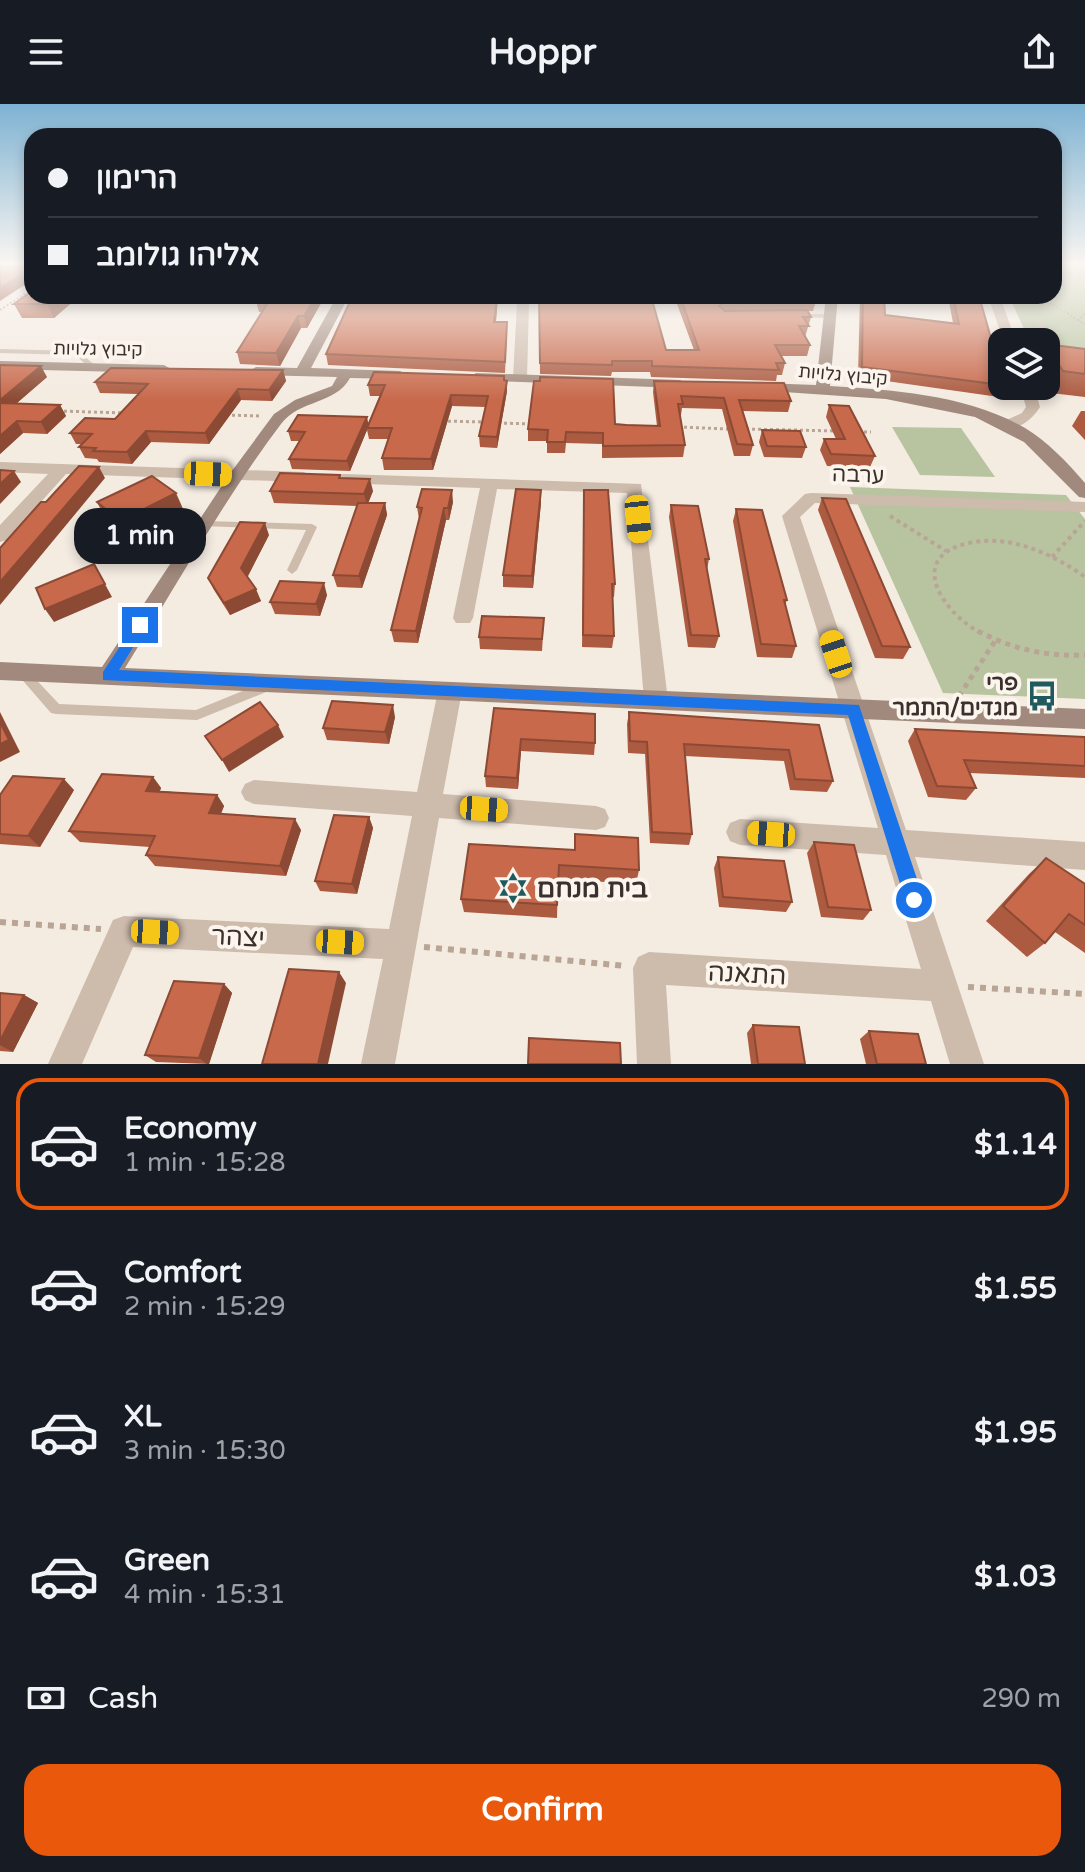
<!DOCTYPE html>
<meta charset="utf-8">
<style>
:root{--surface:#171b24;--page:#242831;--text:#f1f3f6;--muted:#9ea1a6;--line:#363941;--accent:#ea580c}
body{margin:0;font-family:"Varela Round","Noto Sans Hebrew",sans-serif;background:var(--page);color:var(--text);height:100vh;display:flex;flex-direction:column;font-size:30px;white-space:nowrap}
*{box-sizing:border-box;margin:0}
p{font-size:26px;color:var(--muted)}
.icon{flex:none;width:44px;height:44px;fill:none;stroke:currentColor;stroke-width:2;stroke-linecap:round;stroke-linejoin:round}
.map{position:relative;height:960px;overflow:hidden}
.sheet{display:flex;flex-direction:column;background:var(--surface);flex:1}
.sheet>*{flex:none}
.banner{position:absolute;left:24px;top:24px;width:1038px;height:176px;border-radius:24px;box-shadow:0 4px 12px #0003;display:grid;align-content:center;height:176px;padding:0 24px;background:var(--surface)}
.tools{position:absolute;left:988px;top:224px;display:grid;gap:16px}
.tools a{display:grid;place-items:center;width:72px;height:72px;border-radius:16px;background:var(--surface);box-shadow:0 4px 12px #0003;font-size:40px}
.end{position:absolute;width:36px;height:36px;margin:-18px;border:10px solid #1a73e8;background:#fff;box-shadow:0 0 0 4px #fff}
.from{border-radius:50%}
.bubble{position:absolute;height:56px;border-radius:24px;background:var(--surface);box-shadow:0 4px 12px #0003;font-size:26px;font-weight:800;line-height:56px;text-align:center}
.car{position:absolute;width:24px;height:48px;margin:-24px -12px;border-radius:10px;box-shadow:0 0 6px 2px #0007;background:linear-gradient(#f5c518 24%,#345 0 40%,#f5c518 0 76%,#345 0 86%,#f5c518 0)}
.banner b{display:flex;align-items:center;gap:28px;height:76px;font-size:30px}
.banner b+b{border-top:2px solid var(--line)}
.banner i{width:20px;height:20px;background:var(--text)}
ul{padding:14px 0 0;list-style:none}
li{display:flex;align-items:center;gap:24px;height:132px;margin:0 16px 12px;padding:0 8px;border:4px solid transparent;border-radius:24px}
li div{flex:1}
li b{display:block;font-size:30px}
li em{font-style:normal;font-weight:800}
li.active{border-color:var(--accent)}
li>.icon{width:72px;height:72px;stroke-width:1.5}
.pay{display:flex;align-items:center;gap:20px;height:88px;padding:0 24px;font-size:30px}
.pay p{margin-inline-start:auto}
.action{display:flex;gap:16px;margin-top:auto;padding:16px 24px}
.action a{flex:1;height:92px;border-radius:24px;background:var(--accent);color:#fff;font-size:32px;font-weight:800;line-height:92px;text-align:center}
header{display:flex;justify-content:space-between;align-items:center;height:104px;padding:0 24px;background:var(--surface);font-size:36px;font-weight:800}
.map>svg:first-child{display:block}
.green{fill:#b8c4a0}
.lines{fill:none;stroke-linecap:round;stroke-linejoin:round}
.path-far4{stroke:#b9a596;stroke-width:2;stroke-dasharray:2 2;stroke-linecap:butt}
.path-far3{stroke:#b9a596;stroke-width:3;stroke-dasharray:3 3;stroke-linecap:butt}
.path-far2{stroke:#b9a596;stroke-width:4;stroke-dasharray:4 4;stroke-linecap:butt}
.path-far1{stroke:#b9a596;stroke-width:5;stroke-dasharray:5 5;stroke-linecap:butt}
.path{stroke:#b9a596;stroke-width:6;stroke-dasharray:6 6;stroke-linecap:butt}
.lane{fill:#cdbbac;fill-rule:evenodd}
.street{fill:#cdbbac;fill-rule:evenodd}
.secondary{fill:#a18a7d;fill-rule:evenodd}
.wall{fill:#ac5a40}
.shaded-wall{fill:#8c4a34}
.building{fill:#c8694b;stroke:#8c4a34;stroke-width:2}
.route{fill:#1a73e8}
.labels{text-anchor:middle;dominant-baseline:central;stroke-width:8;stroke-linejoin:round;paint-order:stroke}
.far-street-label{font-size:18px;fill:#3b302b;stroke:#fbf5ee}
.street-label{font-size:22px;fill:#3b302b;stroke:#fbf5ee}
.poi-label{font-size:22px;font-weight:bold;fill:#3b302b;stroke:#fbf5ee;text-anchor:end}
.near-poi-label{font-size:26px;font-weight:bold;fill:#3b302b;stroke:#fbf5ee;text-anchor:start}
.near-street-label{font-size:26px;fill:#3b302b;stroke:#fbf5ee}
</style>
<header><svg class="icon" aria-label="menu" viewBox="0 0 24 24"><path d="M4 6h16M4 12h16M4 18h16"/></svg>Hoppr<svg class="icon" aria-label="share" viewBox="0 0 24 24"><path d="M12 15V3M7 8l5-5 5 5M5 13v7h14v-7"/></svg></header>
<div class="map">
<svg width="1085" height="960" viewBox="0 0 1085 960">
<rect width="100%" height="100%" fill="#f4ebe1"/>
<g class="green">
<polygon points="1054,161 1085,161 1085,265 1046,259 1046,238 1030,238 1009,192 1054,192"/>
<polygon points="892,323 961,324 995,373 920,371"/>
<polygon points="850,383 1066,391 1085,415 1085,595 943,589"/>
</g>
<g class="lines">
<g class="path-far4">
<polyline points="1054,167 1085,174"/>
<polyline points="1054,186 1074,167 1085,163"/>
<polyline points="1049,192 1048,198 1085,220"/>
<polyline points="0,206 32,185"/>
<polyline points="1078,217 1085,209"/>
</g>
<g class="path-far3">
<polyline points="58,307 126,309"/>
<polyline points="226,311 262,312"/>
<polyline points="442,317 485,318"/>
<polyline points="498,319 533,320"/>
<polyline points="678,323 729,325"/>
<polyline points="746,325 837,327"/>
<polyline points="858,328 871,328"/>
</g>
<g class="path-far2">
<polyline points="890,412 946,447"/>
<polyline points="1052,453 1085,417"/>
<path d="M981,529C944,510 904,453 969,439C1010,430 1053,450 1085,473"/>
</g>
<g class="path-far1">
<path d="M978,527C1012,545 1047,553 1085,551"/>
<polyline points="959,592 995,537"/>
</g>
<g class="path">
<polyline points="0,818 101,825"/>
<polyline points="424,843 626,862"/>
<polyline points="968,883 1085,890"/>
</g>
<g class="lane">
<polygon points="799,210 830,210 833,212 830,214 797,213 797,211"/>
<path d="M1038,218H1042C1052,237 1066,245 1085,252V257C1065,251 1041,240 1038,218Z"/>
<polygon points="0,245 78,247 97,263 90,265 76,251 0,249"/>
<polygon points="206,417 312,420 317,423 297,466 292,470 287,466 306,426 202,422 201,420"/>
<polygon points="22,563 26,565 59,600 196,606 267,577 271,578 273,582 271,586 197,616 56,610 51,609 18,571 16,568 18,565"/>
</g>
<g class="street">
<polygon points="988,192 1000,192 1016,238 1004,238"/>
<polygon points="523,195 529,199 527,274 520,278 513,274 517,199"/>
<path d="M1020,282H1034L1040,303C1032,316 1018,327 1002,324V318L1022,309L1026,303Z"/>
<polygon points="0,358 304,368 312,373 304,378 66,370 7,436 0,438 0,421 48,370 0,368"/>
<polygon points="344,370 641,380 668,596 664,603 656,605 648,603 644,596 627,389 497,385 473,514 470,519 456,519 453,514 480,384 338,379 336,375 338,371"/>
<polygon points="811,389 1085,398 1085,408 815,399 800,413 906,726 1085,738 1085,766 915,753 984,960 950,960 931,897 666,881 671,960 637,960 633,864 638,853 649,848 921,865 886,751 740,741 730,737 726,728 730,719 740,715 878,724 782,412 805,390"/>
<polygon points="450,578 458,580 462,587 443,690 596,702 605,705 609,714 605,723 596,726 439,714 395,960 361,960 383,855 133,843 82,960 48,960 113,816 124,812 389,825 412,712 254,700 245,696 241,688 245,680 254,676 417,688 438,587 442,580"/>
</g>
<g class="secondary">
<path d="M337,192H349L311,264L400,267L407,271L400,275L350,274C335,301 300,295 281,320C223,397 176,482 125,564L1085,605V625L0,576V558L102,563L229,371L274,310L295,296L332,282L337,273L256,271L249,267L256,263L297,264Z"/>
<path d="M826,192H838L830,282C894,286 968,291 1025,324C1048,338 1067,358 1085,379V394L1079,393L1024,338L975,313L886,295L755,286L753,283L760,279L816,281Z"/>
<polygon points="0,257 164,261 171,265 164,269 0,265"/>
<polygon points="476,269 680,276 687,280 680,284 471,276 469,273"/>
</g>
</g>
<g class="wall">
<polygon points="32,192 171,192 169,195 76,195 54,214 22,214 14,200"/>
<polygon points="249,192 325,192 307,224 301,224 280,262 240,260 237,248 262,208 259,208 256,197 258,193 250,193"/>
<polygon points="498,192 496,218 507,228 505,269 328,261 326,250 357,193"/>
<polygon points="539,192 666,246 694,246 677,200 678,192 813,192 816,197 813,207 807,207 811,213 805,233 810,241 807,252 781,252 785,259 782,271 777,271 776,277 651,273 650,268 612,268 611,272 540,270"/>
<polygon points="860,192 884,192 885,211 953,219 948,192 979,192 1004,282 999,293 858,273"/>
<polygon points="1046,240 1085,245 1085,293 1051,289 1046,280"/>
<polygon points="0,261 47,273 17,299 60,301 66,312 47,330 23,329 0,350"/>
<polygon points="283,266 286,277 272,297 241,296 209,340 151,338 132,360 99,358 97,355 85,354 79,343 82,340 76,340 70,329 115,315 138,290 100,289 95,278"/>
<polygon points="504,276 507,287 497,344 480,343 479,332 486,303 452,302 433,366 384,366 382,354 388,335 369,335 367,326 350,367 292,365 289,355 299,337 291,337 288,327 368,320 380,292 370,292 368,281"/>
<polygon points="654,277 791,297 788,308 743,307 753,341 750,352 734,352 722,305 682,304 681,311 680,311 685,341 683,353 602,354 602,340 566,339 565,349 547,349 547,337 528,337 528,325 615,320 657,322 653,288"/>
<polygon points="829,301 875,352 870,363 827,362 820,346 824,335 836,335 826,313"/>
<polygon points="1081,307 1085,307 1085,336 1072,322"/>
<polygon points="762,326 806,343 802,354 764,353 759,338"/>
<polygon points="340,371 341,374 373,387 368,399 385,399 387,411 362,484 337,483 333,471 357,402 274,399 270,387"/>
<polygon points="541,386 541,398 533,484 503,483 503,471"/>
<polygon points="822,394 910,543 903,555 875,554 818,406"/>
<polygon points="97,398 184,407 129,435 106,416"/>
<polygon points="453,398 449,416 446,416 418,539 394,538 391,526 419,415 417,403"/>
<polygon points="584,398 615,480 614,493 612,493 614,532 612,544 582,543"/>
<polygon points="671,401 709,455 707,466 719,532 715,544 688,543 669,413"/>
<polygon points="736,405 787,496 785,501 796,542 792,554 757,553 733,417"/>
<polygon points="269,431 247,473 261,497 230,511 214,486 208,474"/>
<polygon points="327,491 320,512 275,510 270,498"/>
<polygon points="544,514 542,547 480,545 479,533"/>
<polygon points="494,604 595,639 594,651 521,647 518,685 486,683 485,672"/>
<polygon points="629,608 819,621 833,677 827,688 790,686 784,657 685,652 692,730 689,741 650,739 645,650 628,649 627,620"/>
<polygon points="395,613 389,640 327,636 323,624"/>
<polygon points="915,625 1085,633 1085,674 969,669 976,684 966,696 928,693 908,637"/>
<polygon points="153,673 161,684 160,687 217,691 224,702 221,710 301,726 286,772 155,762 146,751 150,743 80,738 69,727"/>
<polygon points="74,686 40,743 0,740 0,691"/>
<polygon points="369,713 373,724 357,790 320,787 315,777"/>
<polygon points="814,738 871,806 863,816 821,813 807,749"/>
<polygon points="469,740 639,766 636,780 558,775 557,814 464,808 461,795"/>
<polygon points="718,753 792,798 786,808 719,803 714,764"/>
<polygon points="1046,754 1085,780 1085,849 1055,828 1045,839 1027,853 986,817 1029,770"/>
<polygon points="224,880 232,889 209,960 156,958 145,951"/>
<polygon points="0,889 24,891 38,899 13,948 0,947"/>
<polygon points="753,921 805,960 751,960 747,929"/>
<polygon points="869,927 926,960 866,960 860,935"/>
</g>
<g class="shaded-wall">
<polygon points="32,164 32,176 0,197 0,184"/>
<polygon points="57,192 74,192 76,195 54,214 47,200"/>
<polygon points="316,192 325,192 307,224 304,212"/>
<polygon points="497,192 498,192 495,228 494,218"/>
<polygon points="298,212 301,224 280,262 276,249"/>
<polygon points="41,262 47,273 4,310 0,303 0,296"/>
<polygon points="283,266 286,277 272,297 269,286"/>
<polygon points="507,277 507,287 497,344 497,333"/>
<polygon points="238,285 241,296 209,340 205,329"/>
<polygon points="451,291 452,302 433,366 431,355"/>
<polygon points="60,301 66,312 47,330 41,318"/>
<polygon points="367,313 369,323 367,324 367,326 350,367 347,357"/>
<polygon points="17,317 23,329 0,350 0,332"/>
<polygon points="146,327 151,338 132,360 127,348"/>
<polygon points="99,363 105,374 0,501 0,478"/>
<polygon points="14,367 21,378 0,400 0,380"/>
<polygon points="370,375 373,387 367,402 364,390"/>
<polygon points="452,386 453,398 449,416 448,404"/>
<polygon points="541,386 541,398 533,484 532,472"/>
<polygon points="176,389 184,407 129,435 120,417"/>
<polygon points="385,399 387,411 362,484 359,472"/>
<polygon points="444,404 446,416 418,539 416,527"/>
<polygon points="265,419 269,431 246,476 241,464"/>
<polygon points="94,460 112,493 54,518 45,505"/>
<polygon points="324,479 327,491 320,512 316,500"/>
<polygon points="256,485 261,497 230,511 224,499"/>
<polygon points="393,601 395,613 389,640 385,628"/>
<polygon points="0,608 20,648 0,658"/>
<polygon points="278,621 284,633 229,668 222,656"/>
<polygon points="521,635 521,647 518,685 517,674"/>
<polygon points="153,673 161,684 154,698 146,687"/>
<polygon points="64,675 74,686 40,743 28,732"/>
<polygon points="217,691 224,702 216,721 209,709"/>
<polygon points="369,713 373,724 357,790 352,780"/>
<polygon points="295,715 301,726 286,772 280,762"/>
<polygon points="339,868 346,879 328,960 318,960"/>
<polygon points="224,880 232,889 209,960 207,960 199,954"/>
<polygon points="24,891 38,899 13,948 0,941 0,937"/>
</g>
<g class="building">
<polygon points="0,161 27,163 32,161 32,164 0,184"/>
<polygon points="32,187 32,192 57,192 47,200 14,200"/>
<polygon points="259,192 316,192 304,212 298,212 276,249 237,248 269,197 256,197"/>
<polygon points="357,192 497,192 494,218 507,218 505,258 326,250 352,193"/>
<polygon points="539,192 651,192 666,246 699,246 680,192 813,192 816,197 725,198 719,202 725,207 807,206 811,213 803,213 809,222 799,222 810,241 775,241 785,259 776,259 779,266 652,262 652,257 612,257 612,261 540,259"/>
<polygon points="863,192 884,192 885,211 959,220 953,192 979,192 1002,273 1002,281 862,263"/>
<polygon points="1046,240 1085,245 1085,270 1063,267"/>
<polygon points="0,261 41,262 0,296"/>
<polygon points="111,264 283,266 269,286 238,285 205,329 146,327 127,348 93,347 96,344 79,343 92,330 70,329 85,314 115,315 148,280 95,278"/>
<polygon points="374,268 504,272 504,276 507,277 497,333 479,332 488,292 451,291 431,355 382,354 392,324 367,324 385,281 368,281"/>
<polygon points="540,273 613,275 615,320 626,321 660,322 654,277 784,279 791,297 739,296 753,341 737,340 724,294 681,292 683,300 678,300 685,341 603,342 603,329 566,328 565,338 547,338 548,326 528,325 534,277 540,277"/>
<polygon points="0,299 60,301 41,318 17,317 0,332"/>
<polygon points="829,301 849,302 875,352 831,350 824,335 845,335"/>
<polygon points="298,311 367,313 347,357 289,355 305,328 288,327"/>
<polygon points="762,326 800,327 806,343 767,342"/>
<polygon points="79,362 99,363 0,478 0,444 41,398 46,398"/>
<polygon points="0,366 14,367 0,380"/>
<polygon points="280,369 340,371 339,374 370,375 364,390 270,387"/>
<polygon points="152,372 176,389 120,417 97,398"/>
<polygon points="422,385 452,386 448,404 444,404 416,527 391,526 422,404 417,403"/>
<polygon points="516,385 541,386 532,472 503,471"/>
<polygon points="584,386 608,386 615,480 612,480 614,532 583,531"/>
<polygon points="822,394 846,395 910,543 882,542"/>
<polygon points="358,399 385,399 359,472 333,471"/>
<polygon points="671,401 698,402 709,455 705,455 719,532 691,531"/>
<polygon points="736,405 762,406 787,496 784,496 796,542 761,540"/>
<polygon points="240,418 265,419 241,464 256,485 224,499 208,474"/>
<polygon points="94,460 105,480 45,505 36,484"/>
<polygon points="280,477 324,479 316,500 270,498"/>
<polygon points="482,512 544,514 542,535 479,533"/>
<polygon points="332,597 393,601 385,628 323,624"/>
<polygon points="260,598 278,621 222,656 205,632"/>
<polygon points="494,604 595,610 595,639 521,635 517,674 485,672"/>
<polygon points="629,608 819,621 833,677 795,675 789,646 684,640 692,730 652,728 647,638 630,637"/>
<polygon points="0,618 9,636 0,640"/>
<polygon points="915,625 1085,633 1085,662 964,656 976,684 937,682"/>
<polygon points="102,670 153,673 146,687 217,691 209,709 295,715 280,762 146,751 155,732 69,727"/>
<polygon points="13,672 64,675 28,732 0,730 0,691"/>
<polygon points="334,711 369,713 352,780 315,777"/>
<polygon points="575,730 638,734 639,766 559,761 557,801 461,795 469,740 575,746"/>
<polygon points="814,738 854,741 871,806 828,803"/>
<polygon points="718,753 784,757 792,798 723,793"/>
<polygon points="1046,754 1085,780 1085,821 1069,810 1045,839 1003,802"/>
<polygon points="289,865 339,868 318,960 262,960"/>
<polygon points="174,877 224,880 199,954 145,951"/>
<polygon points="0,889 24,891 0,937"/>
<polygon points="753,921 799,923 805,960 758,960"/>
<polygon points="869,927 918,930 926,960 877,960"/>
<polygon points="529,934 620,939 621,960 528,960"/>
</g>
<linearGradient id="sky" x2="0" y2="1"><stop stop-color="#7eb2d2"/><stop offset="0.54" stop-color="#faf6f2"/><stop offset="1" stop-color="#faf6f2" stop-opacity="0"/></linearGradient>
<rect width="1085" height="296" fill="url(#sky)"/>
<polygon class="route" points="140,516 147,521 119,566 859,601 924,796 921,803 914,805 907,803 905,796 848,611 103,576 103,568 136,518"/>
<defs>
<g id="bus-bare" transform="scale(2.4)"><path d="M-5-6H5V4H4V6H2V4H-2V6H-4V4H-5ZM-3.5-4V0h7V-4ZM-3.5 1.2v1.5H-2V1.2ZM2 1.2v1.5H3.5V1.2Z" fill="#1f5a5e" stroke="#fbf5ee" stroke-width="2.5" paint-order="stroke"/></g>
<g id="synagogue-bare" transform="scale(2.4)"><path d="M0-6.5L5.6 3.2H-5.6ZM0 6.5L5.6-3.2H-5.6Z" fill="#1f5a5e" stroke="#fbf5ee" stroke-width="2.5" paint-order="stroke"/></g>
</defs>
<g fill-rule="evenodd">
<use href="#bus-bare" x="1042" y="592"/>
<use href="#synagogue-bare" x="513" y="784"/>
</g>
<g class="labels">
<g class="far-street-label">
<text transform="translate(98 245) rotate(1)">קיבוץ גלויות</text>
<text transform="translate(843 271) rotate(5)">קיבוץ גלויות</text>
</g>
<g class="street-label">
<text transform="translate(858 371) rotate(2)">ערבה</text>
</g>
<g class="poi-label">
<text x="1018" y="579">פרי<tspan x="1018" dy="25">מגדים/התמר</tspan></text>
</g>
<g class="near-poi-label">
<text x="537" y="784">בית מנחם</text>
</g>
<g class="near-street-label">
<text transform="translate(238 833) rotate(3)">יצהר</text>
<text transform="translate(747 870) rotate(3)">התאנה</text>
</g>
</g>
</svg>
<div class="tools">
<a><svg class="icon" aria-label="layers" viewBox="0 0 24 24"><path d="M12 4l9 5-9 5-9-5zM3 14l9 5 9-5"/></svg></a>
</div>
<i class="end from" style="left:914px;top:796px"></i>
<i class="end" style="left:140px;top:521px"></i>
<div class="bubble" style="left:74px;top:404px;width:132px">1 min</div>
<i class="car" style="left:208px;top:370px;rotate:92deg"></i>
<i class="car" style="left:638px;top:415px;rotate:174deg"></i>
<i class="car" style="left:836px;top:550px;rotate:342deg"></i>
<i class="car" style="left:484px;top:705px;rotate:94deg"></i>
<i class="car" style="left:771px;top:730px;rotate:274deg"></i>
<i class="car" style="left:155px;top:828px;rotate:93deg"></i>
<i class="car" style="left:340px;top:838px;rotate:93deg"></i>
<div class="banner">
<b><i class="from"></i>הרימון</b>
<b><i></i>אליהו גולומב</b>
</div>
</div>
<section class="sheet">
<ul>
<li class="active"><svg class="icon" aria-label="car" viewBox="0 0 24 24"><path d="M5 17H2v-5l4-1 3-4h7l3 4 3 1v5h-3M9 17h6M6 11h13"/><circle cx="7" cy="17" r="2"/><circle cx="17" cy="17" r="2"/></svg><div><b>Economy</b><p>1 min · 15:28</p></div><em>$1.14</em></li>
<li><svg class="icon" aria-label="car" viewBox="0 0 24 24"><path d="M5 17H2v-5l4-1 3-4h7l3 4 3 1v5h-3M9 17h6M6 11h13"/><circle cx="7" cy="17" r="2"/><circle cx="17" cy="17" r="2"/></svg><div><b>Comfort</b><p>2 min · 15:29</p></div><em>$1.55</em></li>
<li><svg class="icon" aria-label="car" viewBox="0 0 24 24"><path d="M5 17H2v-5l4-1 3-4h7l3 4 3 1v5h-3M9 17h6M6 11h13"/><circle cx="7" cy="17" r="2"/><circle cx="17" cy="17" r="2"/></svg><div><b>XL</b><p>3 min · 15:30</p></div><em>$1.95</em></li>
<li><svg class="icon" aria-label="car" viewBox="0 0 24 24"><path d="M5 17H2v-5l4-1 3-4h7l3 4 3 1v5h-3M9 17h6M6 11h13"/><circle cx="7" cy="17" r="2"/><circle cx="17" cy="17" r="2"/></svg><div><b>Green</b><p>4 min · 15:31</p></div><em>$1.03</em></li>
</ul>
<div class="pay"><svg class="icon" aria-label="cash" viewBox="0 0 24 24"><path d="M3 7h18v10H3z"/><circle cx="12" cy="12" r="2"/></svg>Cash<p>290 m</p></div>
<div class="action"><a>Confirm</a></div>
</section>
